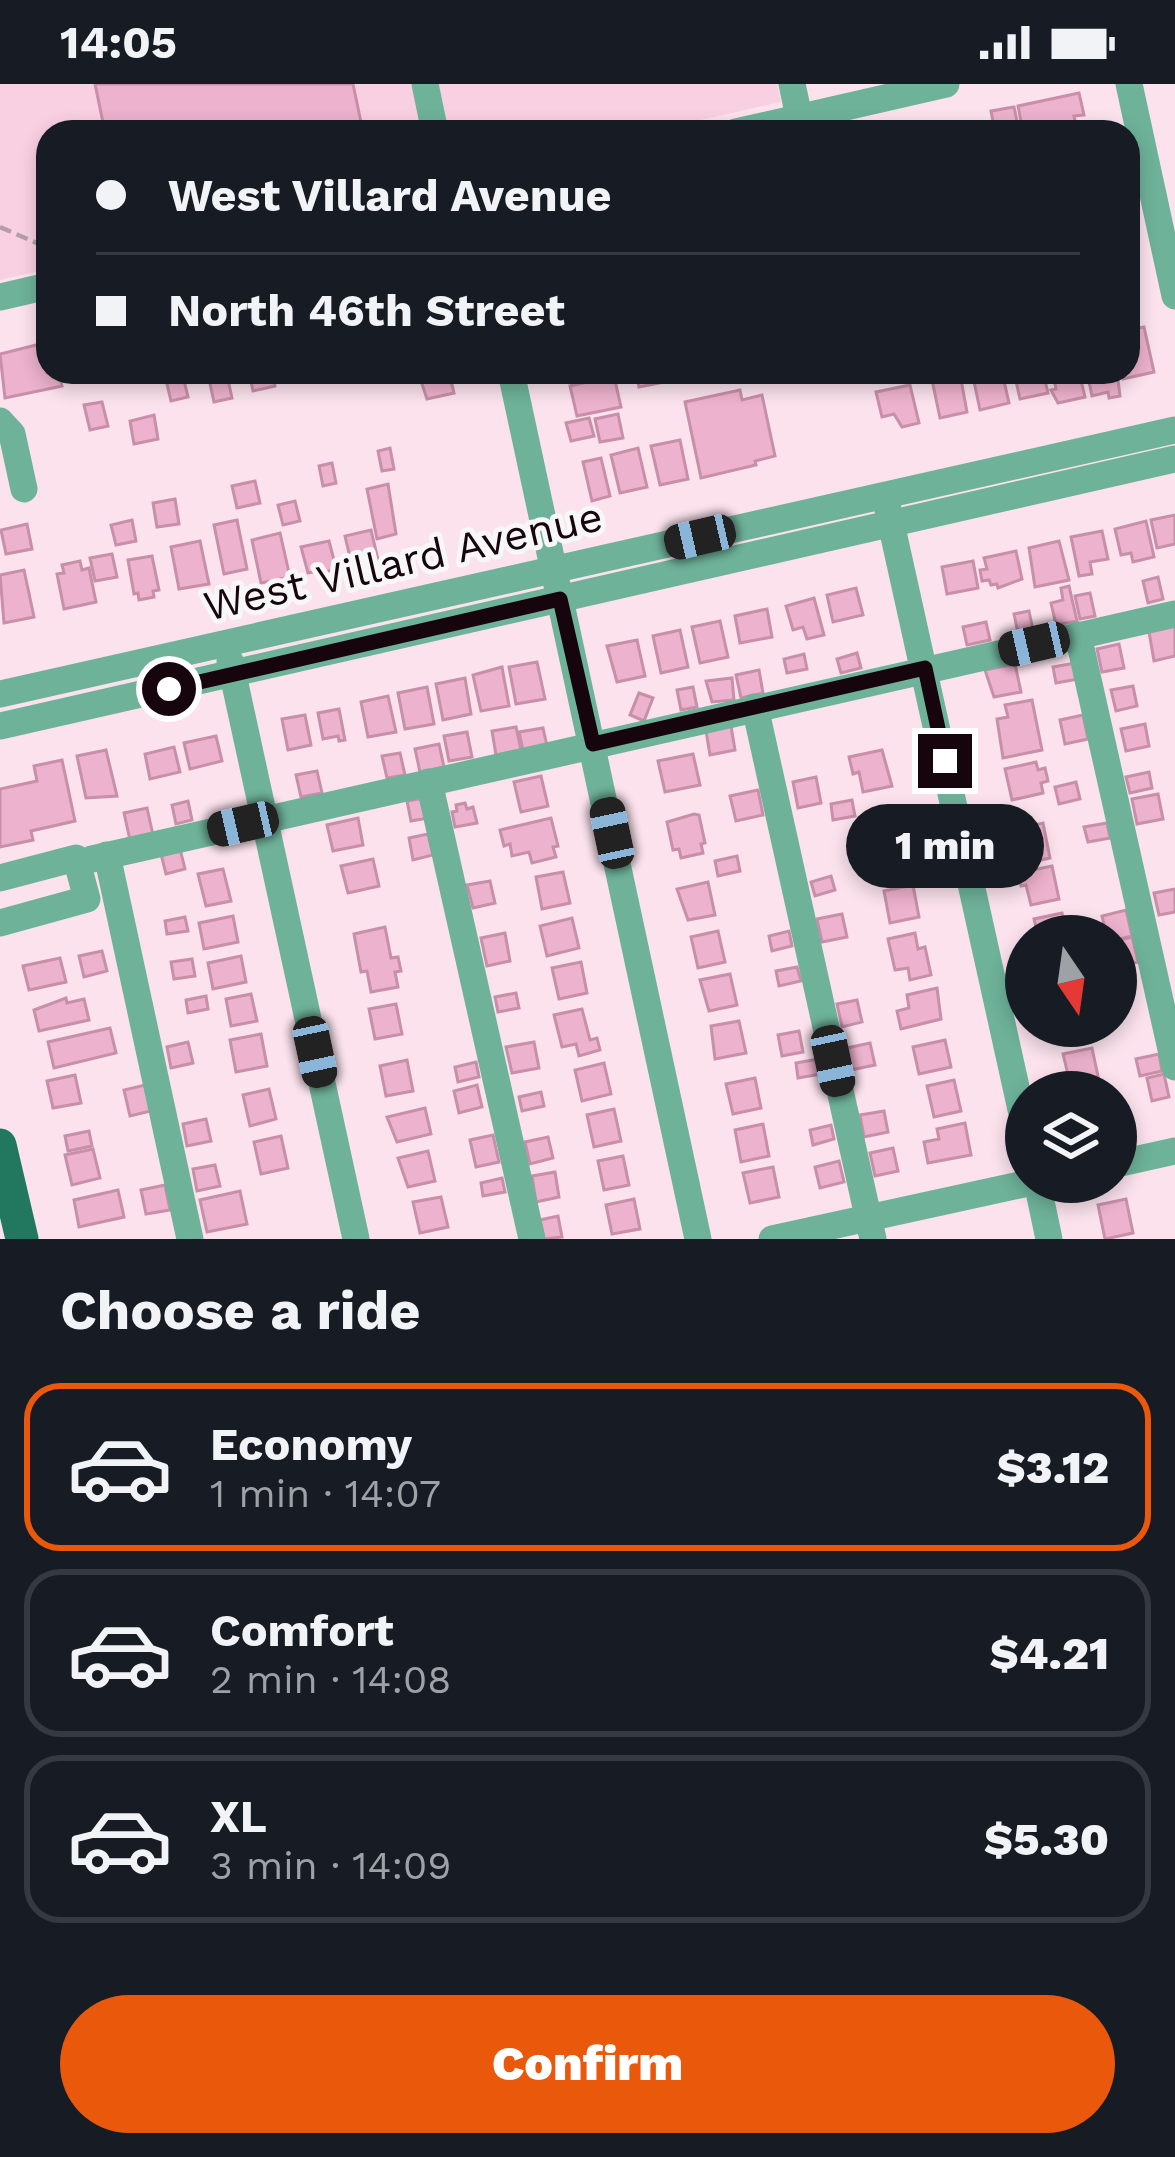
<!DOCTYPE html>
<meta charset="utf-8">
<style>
:root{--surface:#171b24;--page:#20242c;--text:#f1f3f6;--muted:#9ea1a6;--line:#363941;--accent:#ea580c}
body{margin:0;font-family:"Work Sans",sans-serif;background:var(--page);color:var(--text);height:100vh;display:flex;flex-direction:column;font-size:45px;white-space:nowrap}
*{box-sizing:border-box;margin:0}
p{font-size:39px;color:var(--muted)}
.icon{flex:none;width:66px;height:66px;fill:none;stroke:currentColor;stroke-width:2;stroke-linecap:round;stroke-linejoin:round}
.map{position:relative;height:1155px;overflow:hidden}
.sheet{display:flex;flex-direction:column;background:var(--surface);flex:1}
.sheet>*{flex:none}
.top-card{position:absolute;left:36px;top:36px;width:1104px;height:264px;border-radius:36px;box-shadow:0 6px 18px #0003;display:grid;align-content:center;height:264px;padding:0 60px;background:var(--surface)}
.needle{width:78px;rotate:167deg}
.tools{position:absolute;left:1005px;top:831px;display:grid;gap:24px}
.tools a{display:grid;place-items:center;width:132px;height:132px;border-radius:50%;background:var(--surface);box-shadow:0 6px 18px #0003;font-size:60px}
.end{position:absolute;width:54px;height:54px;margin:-27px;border:15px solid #17050e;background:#fff;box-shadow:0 0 0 6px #fff}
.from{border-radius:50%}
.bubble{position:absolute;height:84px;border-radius:42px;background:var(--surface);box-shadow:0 6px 18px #0003;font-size:39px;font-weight:800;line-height:84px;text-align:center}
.car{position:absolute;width:36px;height:72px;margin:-36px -18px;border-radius:15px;box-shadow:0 0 9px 3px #0007;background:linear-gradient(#222 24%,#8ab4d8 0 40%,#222 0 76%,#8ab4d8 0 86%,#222 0)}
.top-card b{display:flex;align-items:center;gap:42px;height:114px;font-size:45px}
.top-card b+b{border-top:3px solid var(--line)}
.top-card i{width:30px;height:30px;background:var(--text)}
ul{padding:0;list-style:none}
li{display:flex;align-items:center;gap:36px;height:168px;margin:0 24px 18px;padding:0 36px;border:6px solid var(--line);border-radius:36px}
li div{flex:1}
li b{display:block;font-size:45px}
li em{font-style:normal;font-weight:800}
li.on{border-color:var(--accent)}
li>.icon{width:108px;height:108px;stroke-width:1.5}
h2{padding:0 60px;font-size:54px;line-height:144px}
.action{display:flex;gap:24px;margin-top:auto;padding:24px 60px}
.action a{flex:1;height:138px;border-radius:72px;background:var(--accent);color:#fff;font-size:48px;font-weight:800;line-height:138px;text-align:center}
.status{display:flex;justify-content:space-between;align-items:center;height:84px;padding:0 60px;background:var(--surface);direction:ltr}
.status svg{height:33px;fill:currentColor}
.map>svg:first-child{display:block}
.built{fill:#f9d0e2}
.building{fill:#edb2cd;stroke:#c88fa9;stroke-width:3}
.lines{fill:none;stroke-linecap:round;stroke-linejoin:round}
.path{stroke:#b49ea8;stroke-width:4.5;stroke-dasharray:12 6;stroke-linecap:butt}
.minor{stroke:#6eb29a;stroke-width:27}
.major{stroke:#22775f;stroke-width:33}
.route{stroke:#17050e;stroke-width:15}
.labels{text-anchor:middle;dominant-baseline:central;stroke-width:10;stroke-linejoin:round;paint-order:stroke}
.street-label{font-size:42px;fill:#17050e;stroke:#f7f7f7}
</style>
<div class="status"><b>14:05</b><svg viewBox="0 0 49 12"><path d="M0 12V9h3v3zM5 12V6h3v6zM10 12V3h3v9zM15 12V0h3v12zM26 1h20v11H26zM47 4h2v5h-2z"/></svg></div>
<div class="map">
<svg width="1175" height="1155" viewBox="0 0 1175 1155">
<rect width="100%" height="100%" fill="#fbe2ed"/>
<polygon class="built" points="0,0 777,0 781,18 647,48 48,48 48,185 0,196"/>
<g class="building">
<polygon points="95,0 353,0 363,48 105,48"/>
<polygon points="1079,9 1084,31 1074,32 1076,41 1023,48 1018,22"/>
<polygon points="1014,23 1019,47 995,48 991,27"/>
<polygon points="1144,243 1154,288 1123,295 1122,288 1128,288 1128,246"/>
<polygon points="48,258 48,288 59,288 62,302 5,314 0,270"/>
<polygon points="249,288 272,288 275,302 253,307"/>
<polygon points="418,288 449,288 454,309 427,315"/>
<polygon points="636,288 662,288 664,298 639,303"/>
<polygon points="972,288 1002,288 1009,319 980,326"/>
<polygon points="1014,288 1043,288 1048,309 1020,315"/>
<polygon points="1079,288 1085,313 1058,319 1051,306 1056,305 1054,295"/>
<polygon points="1087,288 1117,288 1120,312 1109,314 1108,308 1092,312"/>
<polygon points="960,290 967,328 940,334 932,296"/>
<polygon points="227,291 232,314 214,318 209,295"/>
<polygon points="183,292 188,313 171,317 166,296"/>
<polygon points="614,292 621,323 577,332 570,302"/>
<polygon points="910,301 919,339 902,343 894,330 882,333 876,308"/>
<polygon points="740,306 742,316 762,311 775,372 755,377 756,381 701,394 685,318"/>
<polygon points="102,318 108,342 90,346 84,321"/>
<polygon points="618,330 623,354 600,358 595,335"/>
<polygon points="154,331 158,355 134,360 130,337"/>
<polygon points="589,334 594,352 571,357 566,339"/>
<polygon points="680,356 688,395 660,401 651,362"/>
<polygon points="390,364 394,385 382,387 378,367"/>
<polygon points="638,364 647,403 620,409 611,371"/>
<polygon points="601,374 610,412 592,417 583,378"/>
<polygon points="332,379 336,399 323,402 319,382"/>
<polygon points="255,397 260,419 237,424 232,402"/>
<polygon points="388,400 396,450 377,455 367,405"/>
<polygon points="175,415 179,440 157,443 153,419"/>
<polygon points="295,417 300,437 283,441 278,421"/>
<polygon points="1175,431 1175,460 1157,464 1151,436"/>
<polygon points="132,436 136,457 116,461 111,441"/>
<polygon points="237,436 247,485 224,490 214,441"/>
<polygon points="1146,437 1154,473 1133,478 1131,469 1121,471 1115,445"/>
<polygon points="27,440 32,465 6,470 1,446"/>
<polygon points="371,446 379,480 353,486 345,452"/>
<polygon points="1102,447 1108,475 1090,478 1092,490 1079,492 1071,453"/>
<polygon points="280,449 290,493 261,499 252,456"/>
<polygon points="200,457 209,500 179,505 171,463"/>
<polygon points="329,457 336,484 319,491 318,487 308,489 301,463"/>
<polygon points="1059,457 1069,496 1035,503 1029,464"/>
<polygon points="1016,467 1022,495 998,504 997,500 991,501 989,496 982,497 980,486 987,485 984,474"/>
<polygon points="112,470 117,493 95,497 90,474"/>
<polygon points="152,472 159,506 153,507 154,513 139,516 138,509 134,510 128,476"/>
<polygon points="80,477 82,486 89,484 96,518 64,525 57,490 64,489 62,481"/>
<polygon points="973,477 978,504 947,510 942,483"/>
<polygon points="24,486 34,533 4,539 0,491"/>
<polygon points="1158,493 1163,515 1148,519 1143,497"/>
<polygon points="1069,502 1077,537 1056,541 1051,519 1063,516 1061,504"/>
<polygon points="856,504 863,531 833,538 827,511"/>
<polygon points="1090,509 1095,532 1080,535 1075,512"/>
<polygon points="814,514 824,551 807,555 803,543 793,546 786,522"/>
<polygon points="767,525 772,553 740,559 735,532"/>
<polygon points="1029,527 1033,546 1018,549 1014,530"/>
<polygon points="720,537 728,573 700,579 692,543"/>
<polygon points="986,538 990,556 967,561 963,543"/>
<polygon points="1175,542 1175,572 1154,577 1149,548"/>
<polygon points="680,546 688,583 661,589 653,552"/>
<polygon points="637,556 645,592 617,598 607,562"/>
<polygon points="1119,560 1124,584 1102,588 1097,565"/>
<polygon points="857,569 861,584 841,589 837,575"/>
<polygon points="804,570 807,585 787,589 784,575"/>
<polygon points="537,578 545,615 516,620 509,583"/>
<polygon points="1075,579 1078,595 1056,599 1053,583"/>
<polygon points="1015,580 1021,608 994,613 985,586"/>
<polygon points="502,583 509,622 481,627 473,591"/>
<polygon points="759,586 763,609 741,614 736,591"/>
<polygon points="465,594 471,630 443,636 436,600"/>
<polygon points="732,594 734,616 712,618 706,597"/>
<polygon points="1133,602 1137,622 1116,627 1111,606"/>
<polygon points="427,603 434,640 405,645 398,609"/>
<polygon points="693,603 697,623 681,626 677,606"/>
<polygon points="639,609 653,614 644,637 630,631"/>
<polygon points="388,612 396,648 368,653 361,618"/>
<polygon points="1032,616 1042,666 1003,674 997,635 1008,633 1005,621"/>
<polygon points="339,625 345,656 339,657 338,652 323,655 318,629"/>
<polygon points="305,631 311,661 288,666 282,635"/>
<polygon points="1083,631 1088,655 1065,660 1060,636"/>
<polygon points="1145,640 1149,662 1126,667 1121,645"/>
<polygon points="731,642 735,666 710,671 706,647"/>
<polygon points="516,643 521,666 496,671 492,647"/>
<polygon points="543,644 547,662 523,666 519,648"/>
<polygon points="467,648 472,673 449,677 444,652"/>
<polygon points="216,652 222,677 190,685 184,659"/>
<polygon points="439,660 444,683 420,688 415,665"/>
<polygon points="174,663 180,688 150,695 145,670"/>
<polygon points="106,666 117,712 86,714 77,672"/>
<polygon points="882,666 892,702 863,708 859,688 853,690 849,673"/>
<polygon points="400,669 405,691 387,694 382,672"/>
<polygon points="693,670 700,701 665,708 658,677"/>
<polygon points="62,676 75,737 31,747 33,756 0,763 0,705 37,697 34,682"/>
<polygon points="1036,678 1038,686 1045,684 1048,697 1041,699 1043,709 1012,716 1005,685"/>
<polygon points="317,687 322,709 301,713 296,691"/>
<polygon points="1149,688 1152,704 1130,709 1126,693"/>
<polygon points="541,692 548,722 521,728 514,698"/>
<polygon points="816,693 821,719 798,724 793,698"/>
<polygon points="1076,698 1080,715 1059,720 1055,703"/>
<polygon points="758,706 763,731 736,737 730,712"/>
<polygon points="1158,710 1163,735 1137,740 1132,715"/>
<polygon points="424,714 428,734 411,737 407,717"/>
<polygon points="852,716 855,732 833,736 831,720"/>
<polygon points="188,717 192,736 176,740 172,721"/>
<polygon points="465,719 467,725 473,723 477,739 455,743 452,728 457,727 456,721"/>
<polygon points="895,723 901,751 876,757 870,728"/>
<polygon points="147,724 153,751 130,756 124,729"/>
<polygon points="694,730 699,731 705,759 701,760 703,769 681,774 679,765 673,766 667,738"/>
<polygon points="358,734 363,761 333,767 327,741"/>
<polygon points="551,734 558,762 553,763 556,773 532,779 529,768 512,772 510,760 504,762 500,746"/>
<polygon points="1043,739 1050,774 1022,780 1014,746"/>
<polygon points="1107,739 1110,754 1088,758 1084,743"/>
<polygon points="428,750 433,771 413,776 409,754"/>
<polygon points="904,762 909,791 883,795 879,767"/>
<polygon points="180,765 185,785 166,790 161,770"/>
<polygon points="737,772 740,787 718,792 715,777"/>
<polygon points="373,775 379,802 348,809 341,782"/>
<polygon points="1052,782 1059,815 1031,821 1026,801 1021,802 1018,789"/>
<polygon points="223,785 231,817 206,822 198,790"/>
<polygon points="563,788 570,819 542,825 536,793"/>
<polygon points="831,792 835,806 815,812 811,798"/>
<polygon points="490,797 495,819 473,824 467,801"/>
<polygon points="708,798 715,831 688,836 677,805"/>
<polygon points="913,801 919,833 890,839 884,807"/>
<polygon points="1175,805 1175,828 1159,831 1154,809"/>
<polygon points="1126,826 1132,852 1116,856 1116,852 1107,852 1102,832"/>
<polygon points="1062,829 1067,852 1038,852 1034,835"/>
<polygon points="842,830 847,853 822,858 817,835"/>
<polygon points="233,832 238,858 204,865 199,839"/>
<polygon points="185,833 188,847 167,850 165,837"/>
<polygon points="572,834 579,864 547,872 540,842"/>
<polygon points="385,843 391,874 398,873 401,887 395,888 398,903 371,908 367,887 361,888 354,850"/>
<polygon points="718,847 725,878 698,884 691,853"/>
<polygon points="789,847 792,862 772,867 769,852"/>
<polygon points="505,849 510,877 487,882 481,854"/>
<polygon points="915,849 918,865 925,863 931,891 910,896 908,884 895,886 888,855"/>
<polygon points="1132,853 1138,878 1116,883 1116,857"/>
<polygon points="102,867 107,887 84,893 79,872"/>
<polygon points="241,872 246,898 213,905 208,879"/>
<polygon points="60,874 66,898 29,906 23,882"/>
<polygon points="192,875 195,892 174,895 171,878"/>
<polygon points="581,878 587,909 559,915 552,884"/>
<polygon points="797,883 801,897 779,902 776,887"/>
<polygon points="730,890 737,921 709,927 700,896"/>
<polygon points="937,904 941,935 901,945 897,927 909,924 907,911"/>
<polygon points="516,909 519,924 498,928 495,913"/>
<polygon points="251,910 257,937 231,942 226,915"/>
<polygon points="206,912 208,925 188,929 186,916"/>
<polygon points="66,914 67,919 84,915 89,936 39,947 34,926"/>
<polygon points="857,916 862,938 842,943 837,920"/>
<polygon points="396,920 402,950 375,955 369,925"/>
<polygon points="582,925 590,956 597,954 600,966 579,972 576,960 562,963 554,931"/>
<polygon points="739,937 746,969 715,975 711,942"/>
<polygon points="1058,942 1087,942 1089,951 1061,958"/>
<polygon points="110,944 116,969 54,984 48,958"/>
<polygon points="799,947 803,968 782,972 778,951"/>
<polygon points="261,950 267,982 236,988 230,956"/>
<polygon points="945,956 951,983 919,990 913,963"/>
<polygon points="188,958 193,979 171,984 167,963"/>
<polygon points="534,958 539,984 512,989 506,963"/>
<polygon points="870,959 875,981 851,986 847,964"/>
<polygon points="1092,964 1099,997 1071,1003 1063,970"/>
<polygon points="1159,970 1162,987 1140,992 1136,975"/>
<polygon points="818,975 821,990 798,994 796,979"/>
<polygon points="407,976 413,1007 386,1012 380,982"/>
<polygon points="476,978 479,993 458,998 455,983"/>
<polygon points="604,979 611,1010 582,1017 575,986"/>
<polygon points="1164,990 1169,1013 1152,1017 1147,994"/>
<polygon points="75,991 81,1019 53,1024 47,997"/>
<polygon points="755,994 761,1024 733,1030 726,1000"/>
<polygon points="954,996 961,1027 934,1033 927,1002"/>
<polygon points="145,1001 151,1027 130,1032 124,1006"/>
<polygon points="477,1001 482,1023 459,1029 454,1007"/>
<polygon points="269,1005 276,1035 250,1042 243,1011"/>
<polygon points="541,1008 544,1022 522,1027 519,1013"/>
<polygon points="425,1024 431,1050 397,1058 387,1033"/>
<polygon points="614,1025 621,1057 594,1063 587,1031"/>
<polygon points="884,1027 888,1048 864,1053 860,1031"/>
<polygon points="206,1035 211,1057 187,1062 183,1040"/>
<polygon points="965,1039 971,1071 928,1079 924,1058 939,1055 937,1045"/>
<polygon points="763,1040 769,1072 741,1078 735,1046"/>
<polygon points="831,1041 834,1055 813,1061 810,1046"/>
<polygon points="89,1047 92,1062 68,1067 65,1052"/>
<polygon points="493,1051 499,1078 476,1083 470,1056"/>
<polygon points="281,1052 288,1084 261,1090 254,1058"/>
<polygon points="548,1053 553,1074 530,1080 525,1058"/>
<polygon points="893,1064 898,1087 875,1092 870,1069"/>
<polygon points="93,1065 100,1094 72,1101 65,1071"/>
<polygon points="428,1067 435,1097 408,1103 398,1074"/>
<polygon points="623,1072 629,1101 604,1106 598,1077"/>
<polygon points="839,1077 844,1098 820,1104 815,1083"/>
<polygon points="215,1081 220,1102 197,1107 193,1085"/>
<polygon points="773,1083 779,1113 750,1119 743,1089"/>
<polygon points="555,1088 559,1113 536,1118 532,1092"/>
<polygon points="502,1094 505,1108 483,1112 481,1099"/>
<polygon points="165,1101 170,1126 146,1130 141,1106"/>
<polygon points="118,1106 124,1133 79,1143 74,1116"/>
<polygon points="240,1107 247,1140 207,1148 200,1116"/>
<polygon points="441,1113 448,1143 420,1149 413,1118"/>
<polygon points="634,1115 640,1145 612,1150 606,1121"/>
<polygon points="1126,1115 1133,1149 1105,1155 1098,1121"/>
<polygon points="558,1132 562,1153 544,1155 540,1136"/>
</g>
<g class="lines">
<polyline class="path" points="0,143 48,164"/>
<g class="minor">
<polyline points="425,0 435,48"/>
<polyline points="792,0 799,33"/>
<polyline points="1129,0 1175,212"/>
<polyline points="736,48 946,0"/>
<polyline points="0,213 48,202"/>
<polyline points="511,288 698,1155"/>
<polyline points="0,337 12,350 24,405"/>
<polyline points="887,421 1026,1048"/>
<polyline points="1078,551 1175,983"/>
<polyline points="230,577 356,1155"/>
<polyline points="0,610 1175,346"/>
<polyline points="755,623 873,1155"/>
<polyline points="0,642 1175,375"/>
<polyline points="429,698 532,1155"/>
<polyline points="107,771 190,1155"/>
<polyline points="92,775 1175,530"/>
<polyline points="0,794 76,774 87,815 0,839"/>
<polyline points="1116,1080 1175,1067"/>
<polyline points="1037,1098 1049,1155"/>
<polyline points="772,1155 1033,1098"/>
</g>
<polyline class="major" points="0,1061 22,1155"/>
</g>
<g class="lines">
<polyline class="route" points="169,605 560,515 593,660 925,584 945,677"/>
</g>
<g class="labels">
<g class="street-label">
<text transform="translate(403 477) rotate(-13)">West Villard Avenue</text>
</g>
</g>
</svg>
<div class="tools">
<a><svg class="needle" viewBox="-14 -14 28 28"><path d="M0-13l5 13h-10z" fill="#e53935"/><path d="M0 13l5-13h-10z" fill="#9ea1a6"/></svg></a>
<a><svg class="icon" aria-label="layers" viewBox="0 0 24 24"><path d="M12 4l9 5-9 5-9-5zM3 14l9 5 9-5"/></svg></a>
</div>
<i class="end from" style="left:169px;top:605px"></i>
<i class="end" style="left:945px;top:677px"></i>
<div class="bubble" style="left:846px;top:720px;width:198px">1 min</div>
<i class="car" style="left:700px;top:453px;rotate:257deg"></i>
<i class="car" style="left:1034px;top:560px;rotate:257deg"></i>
<i class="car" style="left:243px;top:740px;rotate:257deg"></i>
<i class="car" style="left:612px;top:749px;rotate:348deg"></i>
<i class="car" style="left:315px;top:968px;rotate:168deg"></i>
<i class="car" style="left:833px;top:977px;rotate:168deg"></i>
<div class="top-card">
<b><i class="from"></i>West Villard Avenue</b>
<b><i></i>North 46th Street</b>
</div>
</div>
<section class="sheet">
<h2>Choose a ride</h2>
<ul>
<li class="on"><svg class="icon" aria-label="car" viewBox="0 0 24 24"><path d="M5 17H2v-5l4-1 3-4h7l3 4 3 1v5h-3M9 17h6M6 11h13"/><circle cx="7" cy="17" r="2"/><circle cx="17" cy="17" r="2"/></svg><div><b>Economy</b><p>1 min · 14:07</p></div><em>$3.12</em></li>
<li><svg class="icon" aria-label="car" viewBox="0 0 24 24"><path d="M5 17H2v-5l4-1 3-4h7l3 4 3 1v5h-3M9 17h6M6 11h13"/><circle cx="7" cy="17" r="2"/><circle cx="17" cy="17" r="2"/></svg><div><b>Comfort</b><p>2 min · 14:08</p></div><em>$4.21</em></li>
<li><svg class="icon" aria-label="car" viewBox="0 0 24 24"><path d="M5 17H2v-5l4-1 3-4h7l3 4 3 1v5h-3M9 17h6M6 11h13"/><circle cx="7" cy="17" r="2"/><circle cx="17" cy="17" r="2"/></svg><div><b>XL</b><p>3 min · 14:09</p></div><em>$5.30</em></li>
</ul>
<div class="action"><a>Confirm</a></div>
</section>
